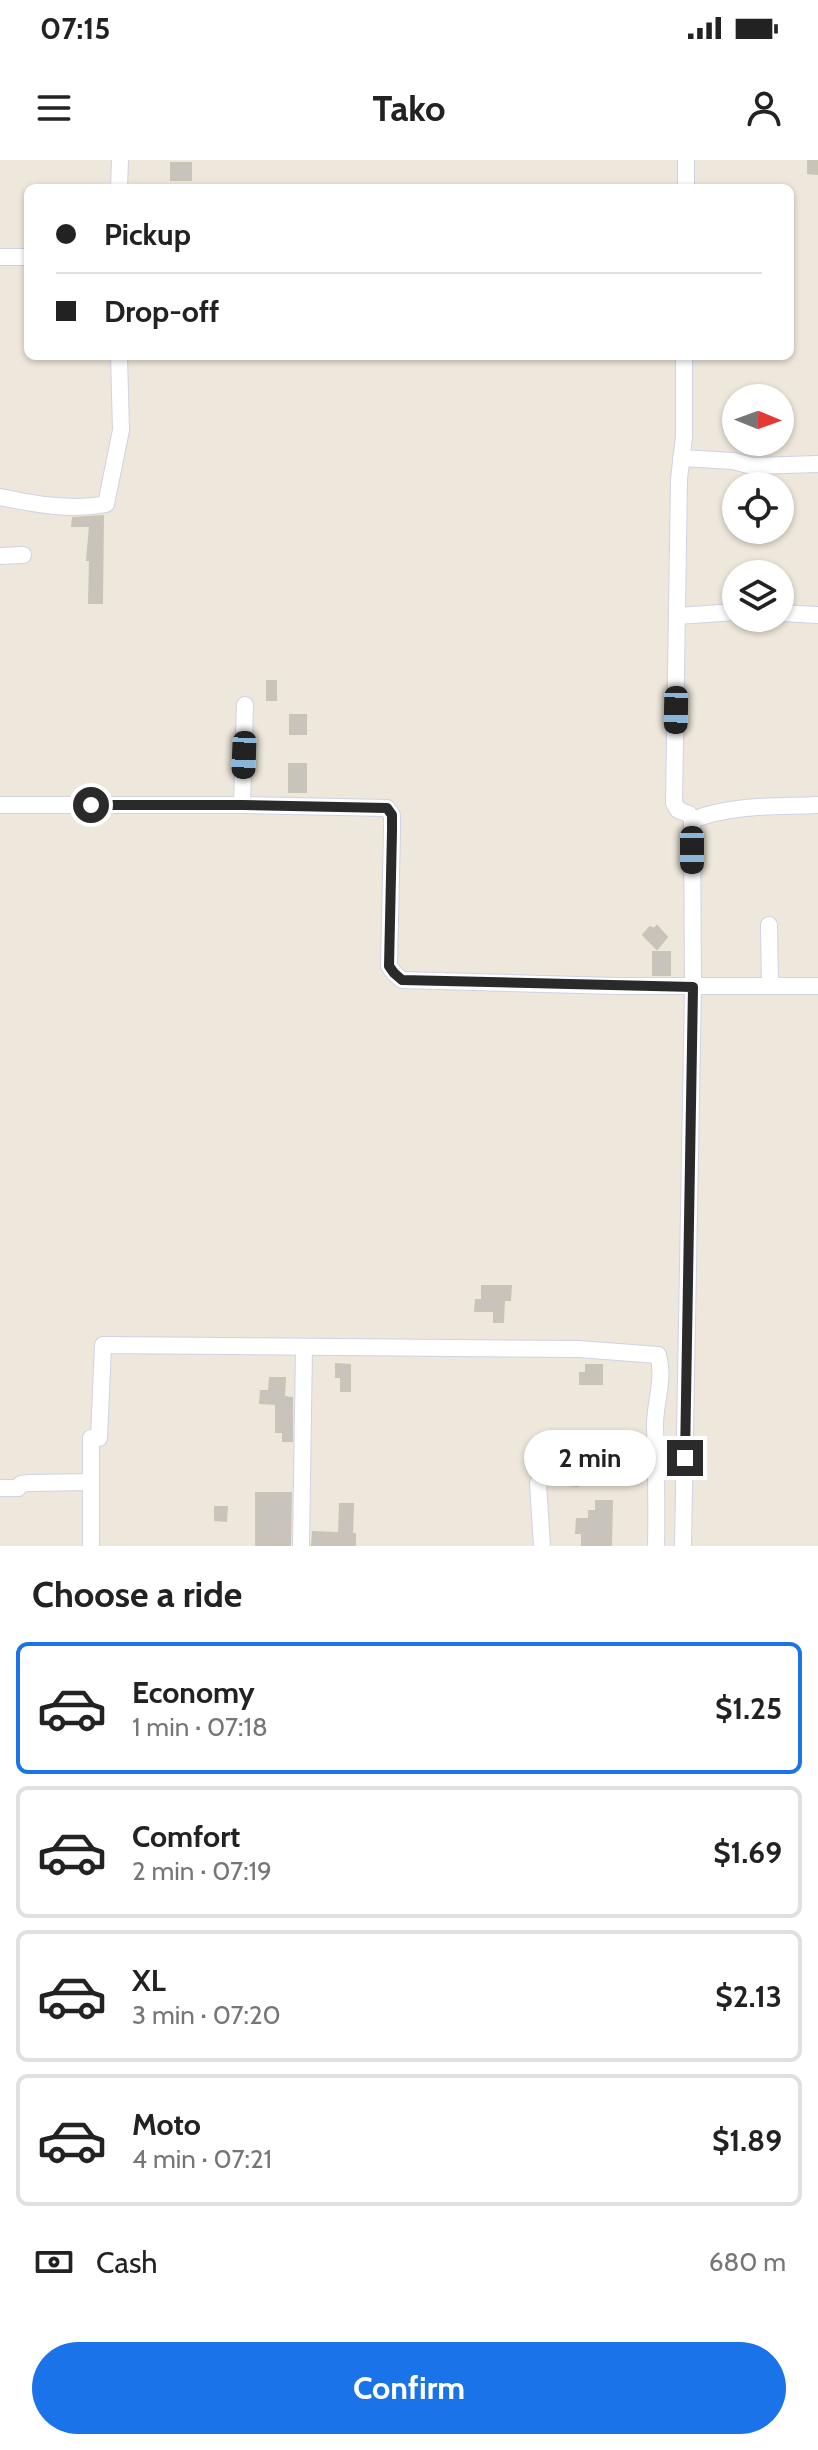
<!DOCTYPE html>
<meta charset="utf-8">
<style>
:root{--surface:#fff;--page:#f6f6f6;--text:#222;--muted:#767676;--line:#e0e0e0;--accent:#1a73e8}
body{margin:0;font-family:Cabin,sans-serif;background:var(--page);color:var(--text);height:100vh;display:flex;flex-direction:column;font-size:30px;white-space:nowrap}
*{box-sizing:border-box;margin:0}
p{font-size:26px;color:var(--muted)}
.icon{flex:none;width:44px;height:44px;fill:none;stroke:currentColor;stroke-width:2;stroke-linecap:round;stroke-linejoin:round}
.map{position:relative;height:1386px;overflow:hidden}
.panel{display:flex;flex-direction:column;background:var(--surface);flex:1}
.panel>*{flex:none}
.top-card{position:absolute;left:24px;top:24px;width:770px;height:176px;border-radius:12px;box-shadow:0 2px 6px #0004;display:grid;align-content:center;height:176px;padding:0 32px;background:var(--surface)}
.needle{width:52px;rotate:91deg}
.controls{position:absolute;left:722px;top:224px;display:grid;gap:16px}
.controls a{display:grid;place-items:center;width:72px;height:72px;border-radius:50%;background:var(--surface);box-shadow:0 2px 6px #0004;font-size:40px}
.end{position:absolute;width:36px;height:36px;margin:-18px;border:10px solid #2a2a2a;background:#fff;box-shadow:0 0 0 4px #fff}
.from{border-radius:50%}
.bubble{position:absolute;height:56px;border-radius:28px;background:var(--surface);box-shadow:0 2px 6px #0004;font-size:26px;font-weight:700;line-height:56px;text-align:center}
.car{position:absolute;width:24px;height:48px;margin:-24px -12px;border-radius:10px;box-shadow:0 0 6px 2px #0007;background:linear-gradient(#222 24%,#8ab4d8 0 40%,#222 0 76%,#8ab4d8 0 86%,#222 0)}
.top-card b{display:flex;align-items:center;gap:28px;height:76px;font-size:30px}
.top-card b+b{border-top:2px solid var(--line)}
.top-card i{width:20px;height:20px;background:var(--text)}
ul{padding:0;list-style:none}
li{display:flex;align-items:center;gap:24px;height:132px;margin:0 16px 12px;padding:0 16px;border:4px solid var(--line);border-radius:12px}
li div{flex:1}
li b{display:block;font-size:30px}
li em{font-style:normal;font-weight:700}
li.selected{border-color:var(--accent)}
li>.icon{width:72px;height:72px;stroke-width:1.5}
h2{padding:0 32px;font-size:36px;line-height:96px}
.pay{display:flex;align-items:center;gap:20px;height:88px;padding:0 32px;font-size:30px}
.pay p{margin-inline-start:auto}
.cta{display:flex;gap:16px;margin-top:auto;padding:16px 32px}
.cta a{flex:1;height:92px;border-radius:48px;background:var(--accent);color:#fff;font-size:32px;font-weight:700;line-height:92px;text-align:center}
.status{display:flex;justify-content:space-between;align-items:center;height:56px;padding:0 40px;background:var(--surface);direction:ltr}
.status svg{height:22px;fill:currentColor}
header{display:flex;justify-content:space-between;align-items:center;height:104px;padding:0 32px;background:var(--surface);font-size:36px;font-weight:700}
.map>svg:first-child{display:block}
.building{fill:#c9c4bb;stroke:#c9c4b4;stroke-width:2}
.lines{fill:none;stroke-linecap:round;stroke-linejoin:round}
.minor-casing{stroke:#d0d2e5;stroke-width:18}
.minor{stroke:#fff;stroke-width:16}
.route{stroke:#2a2a2a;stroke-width:10}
</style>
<div class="status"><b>07:15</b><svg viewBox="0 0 49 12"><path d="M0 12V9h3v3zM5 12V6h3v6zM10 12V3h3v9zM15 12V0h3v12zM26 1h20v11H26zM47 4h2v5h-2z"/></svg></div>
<header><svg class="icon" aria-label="menu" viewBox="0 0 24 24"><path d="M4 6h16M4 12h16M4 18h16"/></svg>Tako<svg class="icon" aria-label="person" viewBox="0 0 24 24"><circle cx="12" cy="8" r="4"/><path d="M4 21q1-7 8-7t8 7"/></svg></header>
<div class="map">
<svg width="818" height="1386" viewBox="0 0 818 1386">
<rect width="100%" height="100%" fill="#eee7db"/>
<g class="building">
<polygon points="808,0 818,0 818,14 808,13"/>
<rect x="171" y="3" width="20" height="17"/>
<polygon points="103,356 102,443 89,443 90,400 87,400 90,366 72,366 73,358"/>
<rect x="267" y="521" width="9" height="19"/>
<rect x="290" y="555" width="16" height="19"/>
<rect x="289" y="604" width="17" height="28"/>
<polygon points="657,766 667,777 657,789 643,775 650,767 654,769"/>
<rect x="653" y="792" width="17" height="23"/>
<polygon points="482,1126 511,1126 510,1140 504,1140 503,1162 494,1162 494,1151 475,1151 476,1140 482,1140"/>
<polygon points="336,1204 350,1205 350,1231 341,1231 341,1217 336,1217"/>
<polygon points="586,1205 602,1205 602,1224 580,1224 580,1213 586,1213"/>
<polygon points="270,1218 285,1218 284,1237 292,1238 292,1281 283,1281 283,1272 276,1272 276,1244 260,1243 261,1231 269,1231"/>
<polygon points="569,1297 579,1297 578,1326 568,1325"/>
<polygon points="256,1333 291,1333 290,1385 256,1386"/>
<polygon points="596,1341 612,1341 611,1386 582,1386 582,1373 576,1373 577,1359 589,1359 589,1351 596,1351"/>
<polygon points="340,1344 353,1344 352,1374 355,1374 355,1386 312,1386 313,1372 339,1373"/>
<polygon points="215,1347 227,1347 226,1361 215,1360"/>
</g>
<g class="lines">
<g class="minor-casing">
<g id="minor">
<polyline points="119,28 120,0"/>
<polyline points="686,28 686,0"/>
<polyline points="0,97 28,97"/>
<polyline points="681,298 733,301 752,306 818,304"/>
<path d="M0,337C34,344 71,351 106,344L121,270L119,196"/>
<polyline points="0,396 23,395"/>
<polyline points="780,453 818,455"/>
<polyline points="677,456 736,452"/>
<polyline points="0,645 242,645 387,648 392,655 392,671 389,806 394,813 402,820 615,826 818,826"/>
<polyline points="242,645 245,545"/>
<path d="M692,660C733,644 775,647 818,645"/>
<polyline points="769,765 770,826"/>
<polyline points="538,1323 542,1386"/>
<polyline points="0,1328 18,1328 21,1324 29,1323 90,1322"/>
<path d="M91,1386V1278H99L103,1185L579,1189L658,1195C665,1219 655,1241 655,1265C656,1305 657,1345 656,1386"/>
<polyline points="301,1386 304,1187"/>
<polyline points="683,1386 693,827 692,660 689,654 678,650 674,643 679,319 684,277 684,196"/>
</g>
</g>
<use href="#minor" class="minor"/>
</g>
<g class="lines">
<polyline class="route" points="91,645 242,645 387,648 392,655 392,671 389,806 394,813 402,820 693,827 685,1298"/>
</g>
</svg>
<div class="controls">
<a><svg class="needle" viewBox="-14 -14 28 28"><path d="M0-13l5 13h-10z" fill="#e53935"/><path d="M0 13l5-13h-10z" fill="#767676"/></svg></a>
<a><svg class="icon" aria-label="locate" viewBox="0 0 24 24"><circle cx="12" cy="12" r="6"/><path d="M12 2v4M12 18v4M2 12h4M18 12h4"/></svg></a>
<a><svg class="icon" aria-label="layers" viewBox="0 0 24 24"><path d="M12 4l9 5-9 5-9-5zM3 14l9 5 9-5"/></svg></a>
</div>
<i class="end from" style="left:91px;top:645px"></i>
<i class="end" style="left:685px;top:1298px"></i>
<div class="bubble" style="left:524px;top:1270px;width:132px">2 min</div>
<i class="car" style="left:676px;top:550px;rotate:181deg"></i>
<i class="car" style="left:244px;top:595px;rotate:182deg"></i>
<i class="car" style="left:692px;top:690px;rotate:180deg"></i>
<div class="top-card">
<b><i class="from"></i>Pickup</b>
<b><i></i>Drop-off</b>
</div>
</div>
<section class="panel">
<h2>Choose a ride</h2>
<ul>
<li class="selected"><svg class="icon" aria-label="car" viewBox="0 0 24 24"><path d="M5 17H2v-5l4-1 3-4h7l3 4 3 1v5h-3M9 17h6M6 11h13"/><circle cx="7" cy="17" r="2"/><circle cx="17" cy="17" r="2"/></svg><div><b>Economy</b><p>1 min · 07:18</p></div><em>$1.25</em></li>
<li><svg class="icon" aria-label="car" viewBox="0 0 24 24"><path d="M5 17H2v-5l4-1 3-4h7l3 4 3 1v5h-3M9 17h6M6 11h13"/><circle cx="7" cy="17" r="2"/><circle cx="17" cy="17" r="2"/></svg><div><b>Comfort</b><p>2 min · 07:19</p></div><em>$1.69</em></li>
<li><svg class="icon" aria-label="car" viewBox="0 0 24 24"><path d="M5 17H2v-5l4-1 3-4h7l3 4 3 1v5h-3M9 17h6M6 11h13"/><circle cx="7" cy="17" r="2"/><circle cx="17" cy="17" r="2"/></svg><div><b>XL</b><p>3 min · 07:20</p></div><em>$2.13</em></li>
<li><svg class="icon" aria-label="car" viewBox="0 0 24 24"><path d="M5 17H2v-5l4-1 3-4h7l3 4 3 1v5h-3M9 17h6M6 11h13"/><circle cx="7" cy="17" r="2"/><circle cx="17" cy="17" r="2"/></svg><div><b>Moto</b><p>4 min · 07:21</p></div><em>$1.89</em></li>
</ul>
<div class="pay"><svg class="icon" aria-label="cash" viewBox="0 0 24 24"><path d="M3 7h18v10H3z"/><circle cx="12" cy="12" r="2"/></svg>Cash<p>680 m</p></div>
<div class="cta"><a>Confirm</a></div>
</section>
